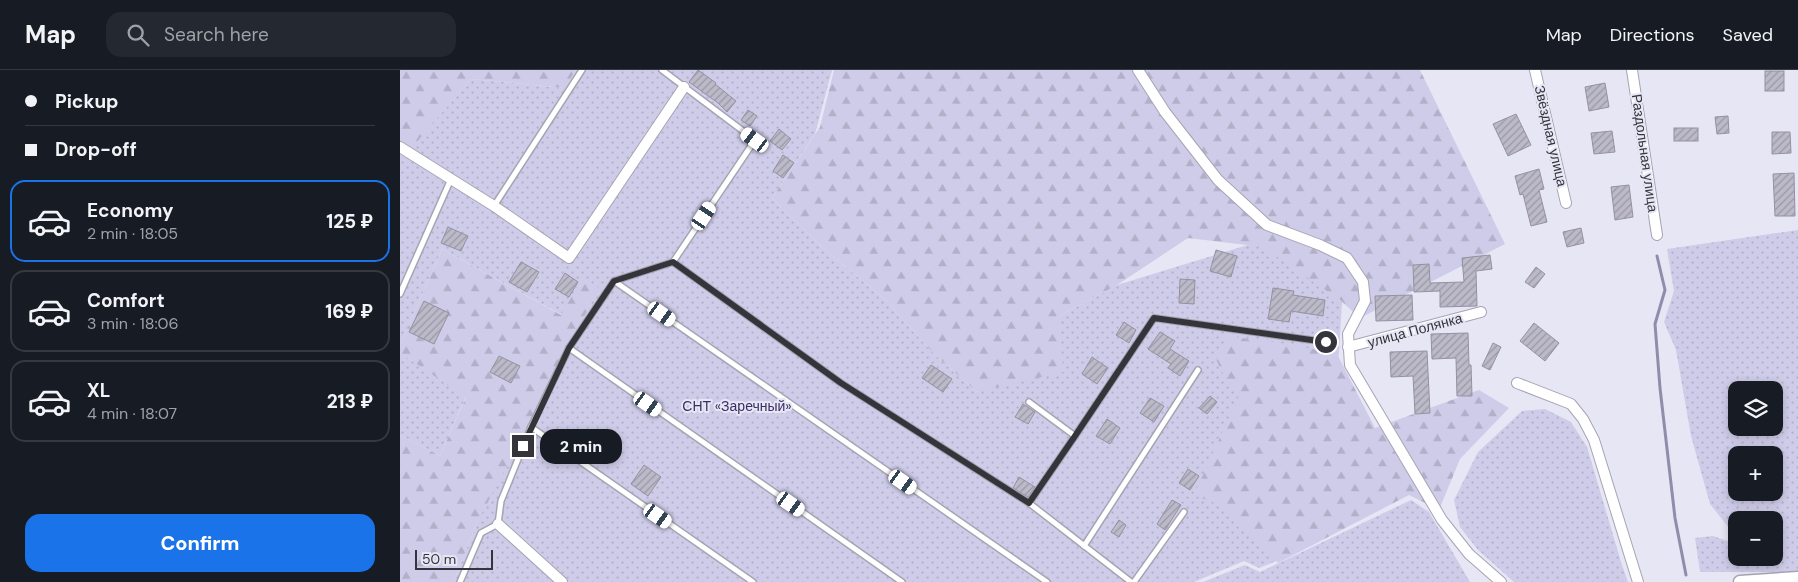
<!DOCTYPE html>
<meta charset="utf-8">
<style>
:root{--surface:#171b24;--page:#242831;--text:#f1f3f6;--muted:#9ea1a6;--line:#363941;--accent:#1a73e8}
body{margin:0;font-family:"DM Sans",sans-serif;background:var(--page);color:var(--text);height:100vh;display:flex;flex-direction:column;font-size:19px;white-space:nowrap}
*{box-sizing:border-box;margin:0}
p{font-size:16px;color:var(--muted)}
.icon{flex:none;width:28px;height:28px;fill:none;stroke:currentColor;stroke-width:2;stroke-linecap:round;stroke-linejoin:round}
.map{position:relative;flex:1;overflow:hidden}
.panel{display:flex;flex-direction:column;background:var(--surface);width:400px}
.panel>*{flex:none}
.top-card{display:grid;align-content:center;height:110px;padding:0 25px;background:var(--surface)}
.controls{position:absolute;left:1328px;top:311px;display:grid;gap:10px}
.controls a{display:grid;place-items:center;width:55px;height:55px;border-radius:10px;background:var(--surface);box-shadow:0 2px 8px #0003;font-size:25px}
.scale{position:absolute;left:15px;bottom:12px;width:78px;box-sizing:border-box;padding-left:5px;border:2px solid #34343a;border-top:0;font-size:14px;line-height:18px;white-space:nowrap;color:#34343a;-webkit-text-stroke:4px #e7e6f5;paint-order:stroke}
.end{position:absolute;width:22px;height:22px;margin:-11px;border:6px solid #34343a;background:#fff;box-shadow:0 0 0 2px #fff}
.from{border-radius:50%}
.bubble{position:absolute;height:35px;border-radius:15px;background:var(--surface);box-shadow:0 2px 8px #0003;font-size:16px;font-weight:800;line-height:35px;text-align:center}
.car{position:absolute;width:15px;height:30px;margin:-15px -8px;border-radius:6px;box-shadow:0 0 4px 1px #0007;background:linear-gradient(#fff 24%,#345 0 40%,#fff 0 76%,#345 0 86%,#fff 0)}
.top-card b{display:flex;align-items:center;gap:18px;height:48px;font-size:19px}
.top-card b+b{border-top:1px solid var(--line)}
.top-card i{width:12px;height:12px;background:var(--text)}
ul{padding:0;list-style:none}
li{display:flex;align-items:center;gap:15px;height:82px;margin:0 10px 8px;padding:0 15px;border:2px solid var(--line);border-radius:15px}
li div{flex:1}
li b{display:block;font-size:19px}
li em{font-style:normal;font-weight:800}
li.on{border-color:var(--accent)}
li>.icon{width:45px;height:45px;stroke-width:1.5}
.button{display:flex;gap:10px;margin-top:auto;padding:10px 25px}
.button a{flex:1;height:58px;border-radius:15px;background:var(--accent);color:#fff;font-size:20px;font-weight:800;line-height:58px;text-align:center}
header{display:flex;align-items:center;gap:30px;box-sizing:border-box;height:70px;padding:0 25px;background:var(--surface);border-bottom:1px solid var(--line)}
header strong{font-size:24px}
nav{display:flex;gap:28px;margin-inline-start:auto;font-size:18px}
.search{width:350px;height:45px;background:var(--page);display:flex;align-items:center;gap:12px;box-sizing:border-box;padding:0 18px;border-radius:15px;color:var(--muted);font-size:19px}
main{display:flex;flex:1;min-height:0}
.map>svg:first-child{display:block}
.grass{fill:url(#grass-dots);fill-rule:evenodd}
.forest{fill:url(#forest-firs)}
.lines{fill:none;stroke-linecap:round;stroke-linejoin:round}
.stream{stroke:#908cac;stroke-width:3}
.building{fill:url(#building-hatch);stroke:#9492a0}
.service-casing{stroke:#a6a4b3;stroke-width:8}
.minor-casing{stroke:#a6a4b3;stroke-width:12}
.tertiary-casing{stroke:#a6a4b3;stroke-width:15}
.service{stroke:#fff;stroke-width:5}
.minor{stroke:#fff;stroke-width:10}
.tertiary{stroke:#fff;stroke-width:12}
.route{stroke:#34343a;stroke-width:6}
.labels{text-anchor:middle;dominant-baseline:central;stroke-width:4;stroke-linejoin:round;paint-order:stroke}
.street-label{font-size:14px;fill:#34343a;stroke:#e7e6f5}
.park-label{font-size:14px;fill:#3b2e65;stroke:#e7e6f5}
</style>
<header>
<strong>Map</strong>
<div class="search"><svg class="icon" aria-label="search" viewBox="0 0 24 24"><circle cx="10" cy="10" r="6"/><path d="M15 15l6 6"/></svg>Search here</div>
<nav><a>Map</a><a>Directions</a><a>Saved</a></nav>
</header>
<main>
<section class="panel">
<div class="top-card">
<b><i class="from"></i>Pickup</b>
<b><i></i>Drop-off</b>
</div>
<ul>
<li class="on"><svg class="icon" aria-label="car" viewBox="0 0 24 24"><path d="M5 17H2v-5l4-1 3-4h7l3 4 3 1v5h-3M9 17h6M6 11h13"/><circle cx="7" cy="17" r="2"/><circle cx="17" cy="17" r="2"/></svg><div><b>Economy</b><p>2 min · 18:05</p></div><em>125 ₽</em></li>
<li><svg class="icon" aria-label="car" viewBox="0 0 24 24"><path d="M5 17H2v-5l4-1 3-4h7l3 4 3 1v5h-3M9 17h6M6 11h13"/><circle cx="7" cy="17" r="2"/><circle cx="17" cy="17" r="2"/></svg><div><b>Comfort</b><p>3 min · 18:06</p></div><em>169 ₽</em></li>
<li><svg class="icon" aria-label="car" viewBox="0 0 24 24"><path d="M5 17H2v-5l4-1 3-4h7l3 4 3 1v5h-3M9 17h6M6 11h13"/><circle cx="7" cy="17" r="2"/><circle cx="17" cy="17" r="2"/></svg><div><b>XL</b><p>4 min · 18:07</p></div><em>213 ₽</em></li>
</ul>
<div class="button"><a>Confirm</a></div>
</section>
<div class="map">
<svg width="1398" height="512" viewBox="0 0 1398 512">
<defs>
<pattern id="grass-dots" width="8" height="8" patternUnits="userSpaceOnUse" patternTransform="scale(1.25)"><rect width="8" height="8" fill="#cfcce9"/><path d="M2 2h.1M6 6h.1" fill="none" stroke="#b2b0c9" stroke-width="1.8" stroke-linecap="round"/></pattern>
<pattern id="forest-firs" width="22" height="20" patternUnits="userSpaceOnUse" patternTransform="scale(1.25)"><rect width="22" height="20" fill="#cfcce9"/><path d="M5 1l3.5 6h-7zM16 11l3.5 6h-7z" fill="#b2b0c9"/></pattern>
<pattern id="building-hatch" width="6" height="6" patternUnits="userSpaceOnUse" patternTransform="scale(1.25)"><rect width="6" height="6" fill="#bcbac9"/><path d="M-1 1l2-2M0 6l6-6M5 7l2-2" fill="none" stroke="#9a98a4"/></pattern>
</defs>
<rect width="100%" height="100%" fill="#e7e6f5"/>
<g class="grass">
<polygon points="176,0 432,0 415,64 372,128 424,179 486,230 533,283 577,322 659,246 717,215 864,170 942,232 939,283 903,480 859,498 844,491 794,512 53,512 77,453 183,207 162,245 42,179 0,275 0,85 3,87 71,9 163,18"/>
<path d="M1398,160V502H1300L1295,468L1313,466L1336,474V488H1374V450H1336V467L1310,434L1291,366L1276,280L1264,252L1274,221L1267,179ZM1336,320H1374V358H1336ZM1336,385H1374V422H1336Z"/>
<polygon points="0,283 66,326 40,386 0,365"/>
<polygon points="1145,339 1171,352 1187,377 1221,492 1228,512 1114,512 1078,480 1060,457 1054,430 1078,382 1122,341"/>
<polygon points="1011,430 1029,442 1070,512 803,512 845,495 860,502"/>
</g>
<g class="forest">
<polygon points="0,0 176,0 164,18 71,9 3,88 0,85"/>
<polygon points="434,0 1020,0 1105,174 960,248 940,230 863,177 788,168 717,215 659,246 663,302 577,322 533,283 486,230 424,179 372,128 420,57"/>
<polygon points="42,179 161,245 183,207 199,218 77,453 53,512 0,512 0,365 40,386 66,327 0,283 0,275"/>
<polygon points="827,266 888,274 937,284 975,358 1079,320 1109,338 1060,389 1039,440 1009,425 878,493 825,437 794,425 840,323 822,302 816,289"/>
</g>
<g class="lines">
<polyline class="stream" points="1257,186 1265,220 1255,254 1260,318 1275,448 1286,505"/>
</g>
<g class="building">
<polygon points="298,0 316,13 315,14 336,31 327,42 318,33 289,12"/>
<rect x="1365" y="1" width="19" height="20"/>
<polygon points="1205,13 1209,37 1189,41 1185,17"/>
<polygon points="348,40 357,46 350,56 341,50"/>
<polygon points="1116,44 1131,75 1108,86 1093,54"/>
<polygon points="1328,46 1329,63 1317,64 1315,47"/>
<rect x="1274" y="58" width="24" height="13"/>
<polygon points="379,59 391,69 382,80 370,71"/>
<polygon points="1212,61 1215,82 1194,84 1191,63"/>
<polygon points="1372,62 1390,62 1391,83 1372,84"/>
<polygon points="383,85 394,93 383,108 373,101"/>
<polygon points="1139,99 1144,119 1139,120 1147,152 1131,156 1123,124 1120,125 1115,106"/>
<polygon points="1394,103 1395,146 1375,146 1373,104"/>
<polygon points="1229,115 1233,147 1215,150 1211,117"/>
<polygon points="48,157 68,166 61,181 41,173"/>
<polygon points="1181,158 1184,173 1167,177 1163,162"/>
<polygon points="816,180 837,186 831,207 810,201"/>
<polygon points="1090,185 1092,199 1076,201 1077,236 1040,237 1040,221 1014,222 1013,195 1029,194 1030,213 1064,212 1062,188"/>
<polygon points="121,192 139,202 127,222 109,212"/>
<polygon points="1136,197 1145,204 1134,218 1125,212"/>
<polygon points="165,203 178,212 169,227 155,219"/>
<polygon points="780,209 795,210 794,234 779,233"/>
<polygon points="873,218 894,221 893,225 925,230 923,246 891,241 889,252 868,249"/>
<polygon points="1012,225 1013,250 976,251 975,226"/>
<polygon points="24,231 49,243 34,274 9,262"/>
<polygon points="724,252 736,260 729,273 716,265"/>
<polygon points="1134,253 1159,273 1145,291 1120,271"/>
<polygon points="760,262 775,271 770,279 789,291 780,306 768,298 771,294 748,279"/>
<polygon points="1068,263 1069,295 1071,295 1072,326 1057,326 1056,288 1032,289 1031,264"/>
<polygon points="1093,273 1101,277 1090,300 1082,296"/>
<polygon points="1027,281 1030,343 1015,344 1013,306 991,307 990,282"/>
<polygon points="99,286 120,296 111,313 90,302"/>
<polygon points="692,287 708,298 697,314 682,304"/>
<polygon points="531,295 552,309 543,322 522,308"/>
<polygon points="810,326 817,332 807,344 799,338"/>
<polygon points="750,328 764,336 754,352 740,343"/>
<polygon points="623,334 635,342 628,354 615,347"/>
<polygon points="707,349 720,358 710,374 696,366"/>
<polygon points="244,395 261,407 248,426 231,414"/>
<polygon points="788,399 799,406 790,420 779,413"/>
<polygon points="619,407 635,417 628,427 613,418"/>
<polygon points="772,430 781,435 765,460 757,454"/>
<polygon points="719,450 726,455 719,467 711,462"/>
</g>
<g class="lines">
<g class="service-casing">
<g id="service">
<polyline points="262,0 355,70 273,192 441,313 629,433 731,512"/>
<polyline points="94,136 182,0"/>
<polyline points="214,211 647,512"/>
<polyline points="0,224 51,109"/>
<polyline points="169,278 502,512"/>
<polyline points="629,332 675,366"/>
<polyline points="131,357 353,512"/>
<polyline points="629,433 675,366 754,248 926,272"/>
<polyline points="684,476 798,300"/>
<polyline points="60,512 81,463 98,454 101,431 131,357 169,278 214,211 273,192"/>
<polyline points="734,512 784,442"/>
</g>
</g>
<g class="minor-casing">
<g id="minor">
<polyline points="738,0 765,42 818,110 867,155 920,175 947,188 963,212 965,231 948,264 950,295 1042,450 1069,484 1101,512"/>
<polyline points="1135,0 1166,133"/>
<polyline points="1232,0 1257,165"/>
<polyline points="0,77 94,136 169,188 284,17"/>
<polyline points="948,277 1081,242"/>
<polyline points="1117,313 1171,334 1183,349 1194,370 1238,512"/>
<polyline points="98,454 162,512"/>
</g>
</g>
<g class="tertiary-casing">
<polyline id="tertiary" points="1340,512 1398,508"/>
</g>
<use href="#service" class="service"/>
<use href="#minor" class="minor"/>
<use href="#tertiary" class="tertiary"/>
</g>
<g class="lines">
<polyline class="route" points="123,376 169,278 214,211 273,192 441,313 629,433 675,366 754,248 926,272"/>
</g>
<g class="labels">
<g class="street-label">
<text transform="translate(1151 66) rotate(77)">Звёздная улица</text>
<text transform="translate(1245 83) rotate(82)">Раздольная улица</text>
<text transform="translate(1015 260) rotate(-15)">улица Полянка</text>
</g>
<g class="park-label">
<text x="337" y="336">СНТ «Заречный»</text>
</g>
</g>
</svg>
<div class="controls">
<a><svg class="icon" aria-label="layers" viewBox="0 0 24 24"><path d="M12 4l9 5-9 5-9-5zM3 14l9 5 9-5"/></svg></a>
<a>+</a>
<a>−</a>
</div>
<div class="scale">50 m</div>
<i class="end from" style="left:926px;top:272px"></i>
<i class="end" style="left:123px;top:376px"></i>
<div class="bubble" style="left:140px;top:359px;width:82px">2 min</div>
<i class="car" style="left:355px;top:70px;rotate:306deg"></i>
<i class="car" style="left:304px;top:146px;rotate:34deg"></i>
<i class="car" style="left:262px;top:244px;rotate:125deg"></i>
<i class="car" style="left:248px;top:334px;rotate:125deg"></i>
<i class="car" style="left:503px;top:412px;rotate:125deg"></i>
<i class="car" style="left:391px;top:434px;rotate:125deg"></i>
<i class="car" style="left:258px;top:446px;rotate:125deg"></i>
</div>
</main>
